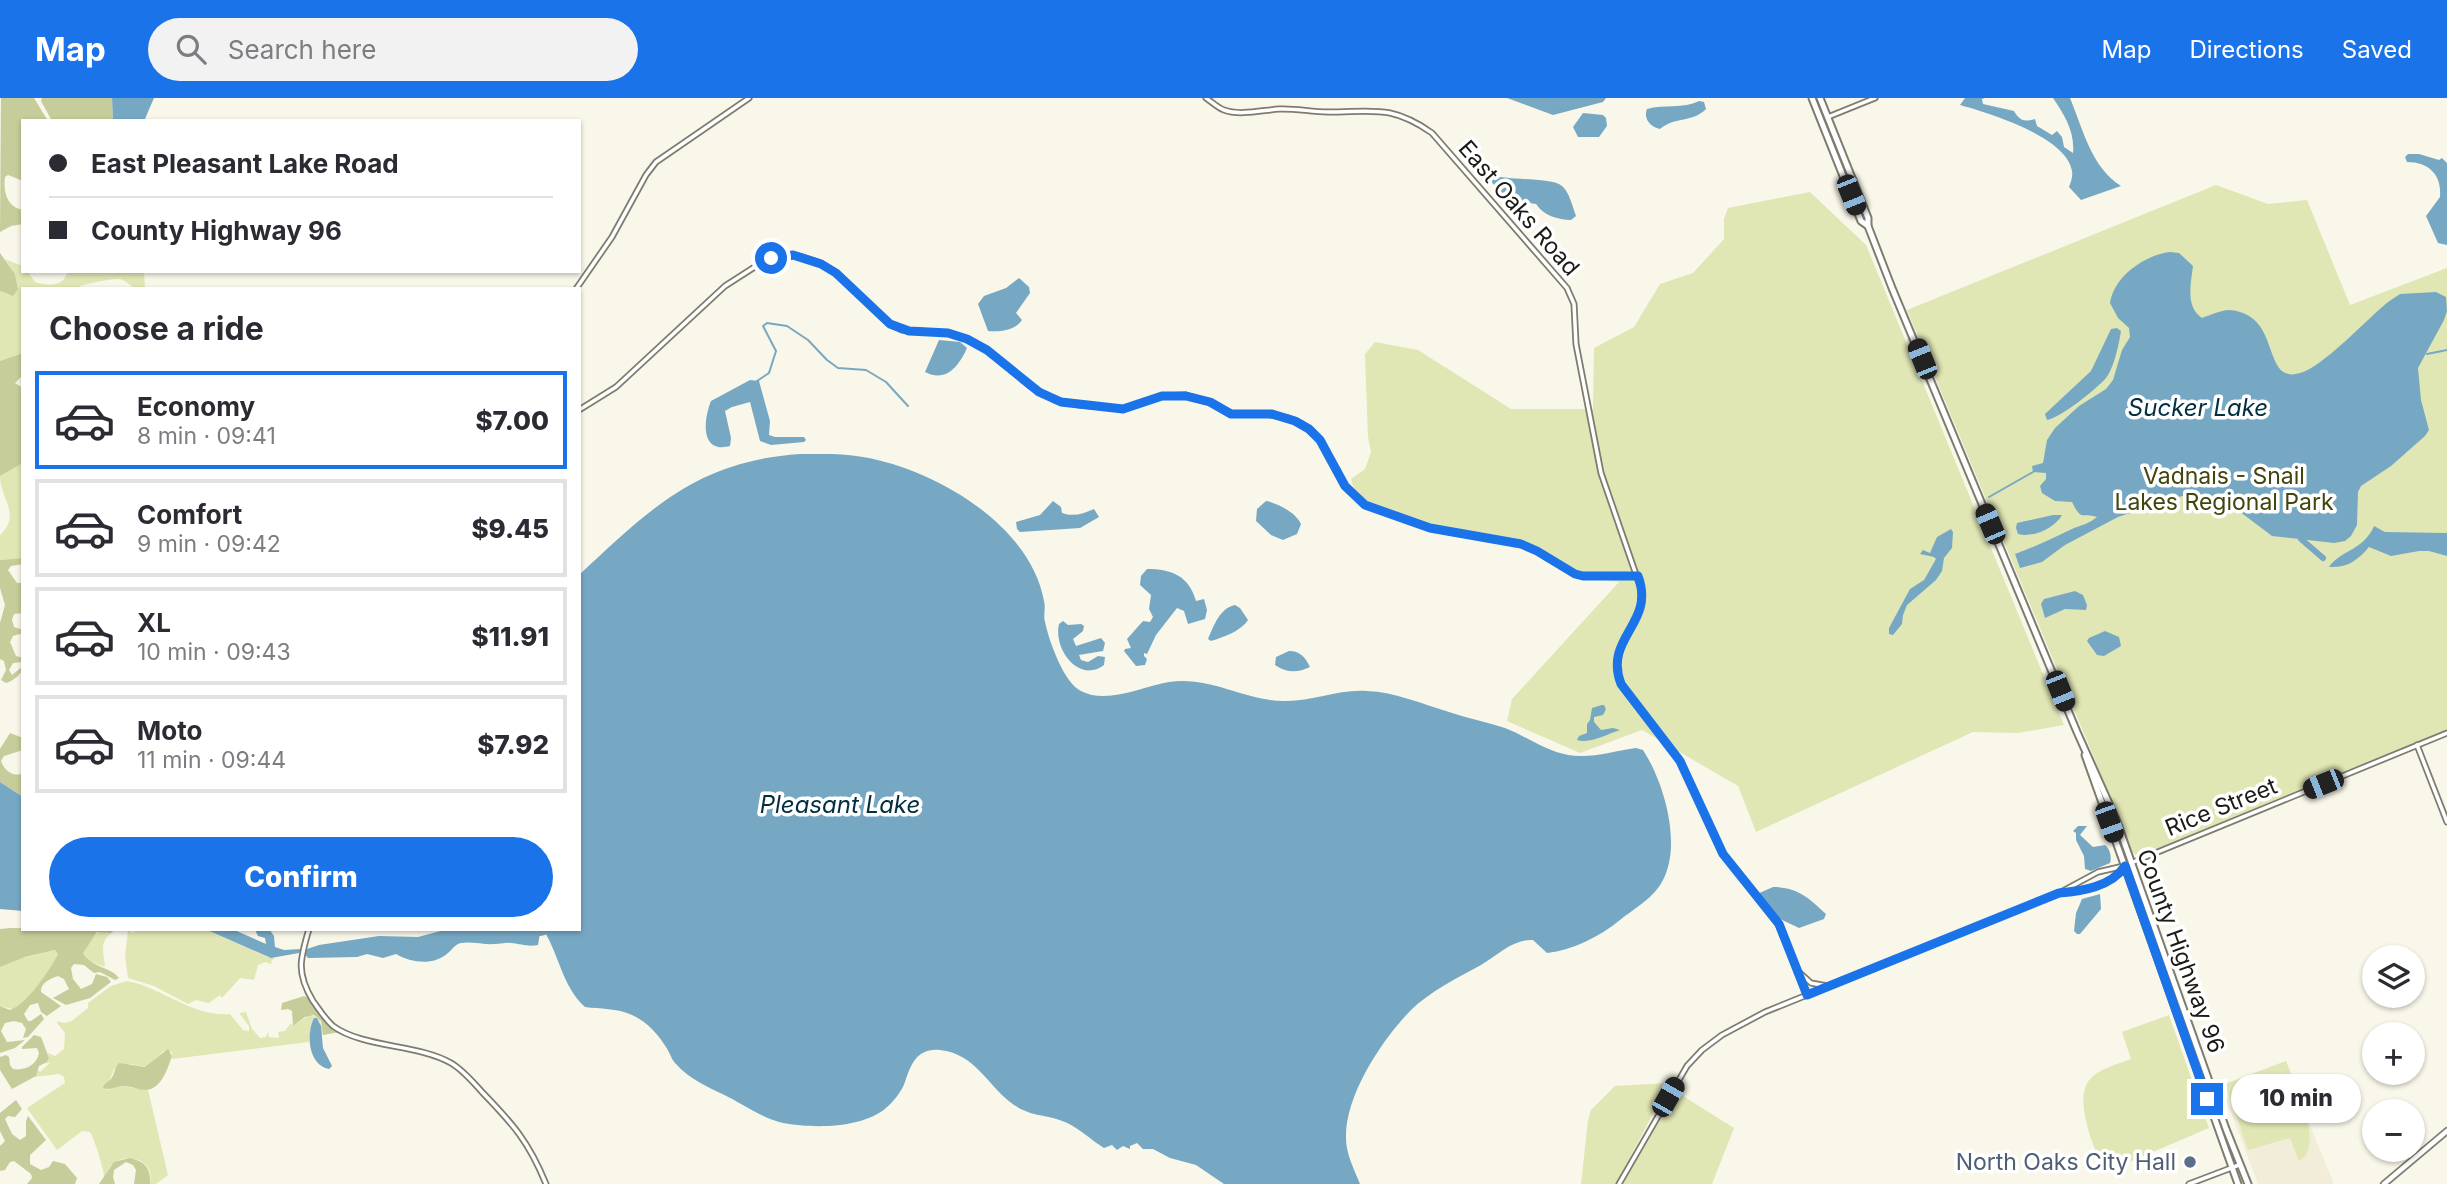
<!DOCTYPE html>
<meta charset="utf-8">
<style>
:root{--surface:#fff;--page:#f2f2f3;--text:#2b2b33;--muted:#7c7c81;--line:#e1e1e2;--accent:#1a73e8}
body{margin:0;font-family:Inter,sans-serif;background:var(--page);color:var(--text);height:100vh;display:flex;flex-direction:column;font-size:26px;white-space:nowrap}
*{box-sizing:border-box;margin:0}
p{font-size:23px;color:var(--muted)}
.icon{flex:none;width:38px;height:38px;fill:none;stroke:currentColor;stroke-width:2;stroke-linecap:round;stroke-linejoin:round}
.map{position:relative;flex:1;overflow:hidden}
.sheet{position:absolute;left:21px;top:189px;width:560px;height:644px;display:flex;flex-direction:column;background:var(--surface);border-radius:0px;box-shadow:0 2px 5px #0004}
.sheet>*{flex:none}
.banner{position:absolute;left:21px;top:21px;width:560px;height:154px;border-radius:0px;box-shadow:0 2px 5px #0004;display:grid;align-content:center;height:154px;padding:0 28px;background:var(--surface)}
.tools{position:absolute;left:2362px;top:847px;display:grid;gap:14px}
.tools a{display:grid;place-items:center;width:63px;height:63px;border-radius:50%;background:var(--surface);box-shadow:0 2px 5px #0004;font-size:35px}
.end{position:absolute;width:32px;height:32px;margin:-16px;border:9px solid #1a73e8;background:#fff;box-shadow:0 0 0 4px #fff}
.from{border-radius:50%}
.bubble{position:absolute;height:49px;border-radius:24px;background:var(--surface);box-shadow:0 2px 5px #0004;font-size:23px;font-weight:800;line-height:49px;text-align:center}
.car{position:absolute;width:21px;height:42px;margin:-21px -10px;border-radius:9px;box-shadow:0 0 5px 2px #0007;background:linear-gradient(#222 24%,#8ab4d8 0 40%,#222 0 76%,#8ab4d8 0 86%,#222 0)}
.banner b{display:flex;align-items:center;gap:24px;height:66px;font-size:26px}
.banner b+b{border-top:2px solid var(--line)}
.banner i{width:18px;height:18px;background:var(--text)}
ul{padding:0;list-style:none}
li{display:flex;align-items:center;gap:21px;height:98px;margin:0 14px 10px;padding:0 14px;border:4px solid var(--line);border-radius:0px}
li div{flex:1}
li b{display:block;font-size:26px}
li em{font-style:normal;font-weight:800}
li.selected{border-color:var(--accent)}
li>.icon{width:63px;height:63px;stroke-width:1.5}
h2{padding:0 28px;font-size:32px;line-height:84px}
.action{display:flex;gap:14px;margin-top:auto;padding:14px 28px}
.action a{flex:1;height:80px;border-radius:42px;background:var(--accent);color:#fff;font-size:28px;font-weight:800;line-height:80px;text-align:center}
header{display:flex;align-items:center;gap:42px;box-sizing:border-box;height:98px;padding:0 35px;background:var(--accent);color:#fff}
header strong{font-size:33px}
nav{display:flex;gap:38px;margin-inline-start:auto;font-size:24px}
.search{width:490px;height:63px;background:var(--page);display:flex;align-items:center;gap:18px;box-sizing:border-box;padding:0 24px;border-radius:38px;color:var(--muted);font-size:26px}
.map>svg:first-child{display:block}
.built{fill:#f2edd8}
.green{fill:#e1e6b5}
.forest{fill:#c7cc9b}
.water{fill:#77a8c3}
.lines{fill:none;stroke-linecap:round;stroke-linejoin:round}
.stream{stroke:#77a8c3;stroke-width:2}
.river{stroke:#77a8c3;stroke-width:6}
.tertiary-casing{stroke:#7e7c6f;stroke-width:7}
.secondary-casing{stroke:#7e7c6f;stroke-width:8}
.primary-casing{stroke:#7e7c6f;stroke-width:9}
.tertiary{stroke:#fff;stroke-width:3.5}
.secondary{stroke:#fff;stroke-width:4.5}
.primary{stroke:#fff;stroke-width:5}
.route{stroke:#1a73e8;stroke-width:9}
.service-dot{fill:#5c6f8a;stroke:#fff;stroke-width:2.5}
.labels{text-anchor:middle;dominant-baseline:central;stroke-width:7;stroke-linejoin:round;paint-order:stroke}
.street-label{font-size:23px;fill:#1b1a15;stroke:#fff}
.park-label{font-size:23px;fill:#42450c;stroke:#fff}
.service-label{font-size:23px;fill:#4e5e75;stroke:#fff;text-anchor:end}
.water-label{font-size:24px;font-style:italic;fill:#032f42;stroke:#fff}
</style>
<header>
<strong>Map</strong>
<div class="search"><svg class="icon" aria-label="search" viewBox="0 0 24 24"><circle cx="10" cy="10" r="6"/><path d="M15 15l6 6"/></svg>Search here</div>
<nav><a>Map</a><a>Directions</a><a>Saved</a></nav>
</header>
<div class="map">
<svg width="2447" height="1086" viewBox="0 0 2447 1086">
<rect width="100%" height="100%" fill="#f9f7e9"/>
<polygon class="built" points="2286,963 2309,1025 2334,1086 2258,1086 2221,988"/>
<g class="green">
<polygon points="2216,87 2268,106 2307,102 2350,207 2447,170 2447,632 2214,729 2137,758 2131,753 2103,681 1907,212"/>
<path d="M1810,94L1866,147L2064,627L2018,635L1973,634L1756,734L1738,688L1642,632L1580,655L1507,623L1512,601L1619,484C1608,482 1592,482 1582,478C1574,474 1568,466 1560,462C1544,453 1522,447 1505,441C1470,431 1358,424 1351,381L1365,371L1371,354L1368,339L1365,256L1375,244L1418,252L1511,311H1593L1594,250L1634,229L1660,186L1693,175L1724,141V121L1728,110Z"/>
<path d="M5,161L22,168L23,173H27L35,184C48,188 63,190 68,173H144L145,191C129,191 131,184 119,181C114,180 85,186 80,188V191H23V255L0,263V193L9,197L18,191L15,176Z"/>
<path d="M23,365V460L0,462V437C22,417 0,400 0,378Z"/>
<polygon points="137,831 205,831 268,859 275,860 271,863 272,866 265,864 258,867 254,882 240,880 222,900 220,897 209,905 196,902 188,906 154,888 128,880 125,858 128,832 133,835"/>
<path d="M100,833L108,835L113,834C98,844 104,854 105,869L88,863L83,855L91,841Z"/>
<path d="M55,852L58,855C53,871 27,904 12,911L0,908V869L19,861Z"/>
<path d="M127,883C164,890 191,919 230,916L243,932L249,933V928L239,915L246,914L252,931L260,940L266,939L268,934L269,939L279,940L278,934L285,933L291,925L293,928L310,917L319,920L323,934L321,942L320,924L316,919L312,925L309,944L172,961V954L164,953L147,969L130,966L114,971L106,992L123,988L148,992L168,1077L156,1086H150C150,1082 151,1078 150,1075C147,1059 123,1056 113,1066C109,1069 106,1076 104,1080C105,1074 94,1040 90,1034L82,1033L57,1052L27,1010L65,985L64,979L59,976L34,979L38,972L40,974L51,964L45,966L49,961L48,955L55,958L64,951L65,935L57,925L58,923C70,929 78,917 88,910V905L111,888Z"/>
<path d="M2169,917L2209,1030L2104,1075C2096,1052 2071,1001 2091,980C2101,970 2118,966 2131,961L2122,934Z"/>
<path d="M2286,963C2294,984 2326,1049 2299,1063L2290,1040L2248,1052L2225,986Z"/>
<polygon points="1669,985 1616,1086 1581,1086 1588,1022 1591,1012 1615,988"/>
<polygon points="1675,993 1734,1030 1712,1086 1623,1086"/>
</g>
<g class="forest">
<path d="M1,0H34L48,23H23V83L8,77L5,79C3,94 7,109 23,112V126L11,128L0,134Z"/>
<polygon points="42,0 112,0 113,23 52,23 41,3"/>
<polygon points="0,155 15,176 18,191 13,198 0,193"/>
<polygon points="23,255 23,277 15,285 23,290 23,365 0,378 0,263"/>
<path d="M23,460V466L11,468L8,472L17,485H23V515L14,516L12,522L14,529L23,532V535L13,538L10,544L16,558L23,560V564L13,565L9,572L12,577L23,568C23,576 13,583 6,585L1,582L6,572L4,563L0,561V525L5,507L0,490V462Z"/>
<path d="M10,635L23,640V652L4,658L1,663C4,672 13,680 23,675V699L0,684V651Z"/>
<path d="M10,830L117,831L110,835L97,834L83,855C91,870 110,868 119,880L115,882L100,874L94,875L84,867L74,866L71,870L73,881L81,891L92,886L96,876L107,879L111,884L90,900L66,907L53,900L69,891L64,881L58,878C50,881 40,885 41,894L61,908L47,918L41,914L38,905L30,907L24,916L28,923H31L41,916L44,921L28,939L23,940L26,931L22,925L14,923L5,925L1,933L7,944L25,942L15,950L0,955V908L10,912C27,906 50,872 58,856L55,852L25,859L0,869V831Z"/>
<polygon points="304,898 309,900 340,934 323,937 321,923 314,917 305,919 293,928 292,913 288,911 281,912 282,905"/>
<path d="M34,937L41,939L49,960L47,964L39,968L36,978L12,991L0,972V959L6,957L9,959L10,967L13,971C25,973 37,967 39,955L37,950L22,951V949Z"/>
<path d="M168,951L172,958C168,969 162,991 146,992C139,992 132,988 124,988C116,988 111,993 103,990C104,985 107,985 111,981C115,976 114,970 119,965L145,969Z"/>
<polygon points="16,1002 22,1011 15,1019 8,1018 5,1021 12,1036 20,1042 26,1038 26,1023 28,1018 46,1042 30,1057 30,1066 41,1072 49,1069 53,1063 65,1066 77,1080 75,1086 27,1086 32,1080 31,1076 14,1063 10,1064 5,1072 0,1073 0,1048 5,1043 0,1033 0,1015"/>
<path d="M129,1060C145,1063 151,1070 150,1086H134L136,1072L133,1067L126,1064L114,1072L113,1079L115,1086H99L114,1064Z"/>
</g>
<g class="water">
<polygon points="112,0 154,0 144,23 113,23"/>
<polygon points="1507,0 1606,0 1603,4 1553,17"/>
<path d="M1965,0H1985L1982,1L1983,6L2014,13C2020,23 2024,24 2035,21L2037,28L2052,37L2057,33L2062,39L2064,49L2073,55C2075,34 2065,18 2053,0H2070C2083,31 2091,69 2121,88L2081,102L2069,89C2071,84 2073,78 2072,73C2067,39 1989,15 1960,7Z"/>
<path d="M1699,3L1704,4L1706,11C1692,25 1676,18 1660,31C1651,29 1643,21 1647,11C1664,6 1683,11 1699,3Z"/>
<polygon points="1583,15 1603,17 1606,20 1607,28 1599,39 1578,39 1573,29"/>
<path d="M2408,56H2419L2439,62L2442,60L2447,65V147L2438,145L2426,118L2440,99C2442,76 2428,64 2407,64L2405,59Z"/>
<path d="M1492,77C1509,83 1552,79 1562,88C1569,93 1573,110 1576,118L1571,122C1558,122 1543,117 1536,106L1507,102L1489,81Z"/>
<path d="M2170,154L2179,155L2193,168C2191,185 2185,209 2202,220C2210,217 2219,213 2228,212C2233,212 2238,213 2243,215C2279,228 2264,286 2300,275C2323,269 2367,221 2388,204L2400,196L2436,194L2446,199L2447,213L2444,222L2418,270L2421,302L2429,332L2425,338L2391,368L2361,388L2358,394L2357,427L2351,438L2345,443L2334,445L2272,438L2231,407L2222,403L2182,398L2118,419L2065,447L2042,464L2020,470L2015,456C2035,449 2053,440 2072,431C2081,427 2089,426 2097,419C2081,414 2082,424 2072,404L2055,403L2042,395L2040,388L2046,381V375L2033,374L2032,368L2043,365L2047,342L2055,330L2079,308L2106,291L2113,282L2122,252L2130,239L2129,230L2118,220L2110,205C2114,178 2145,157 2170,154Z"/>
<path d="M1019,180L1029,189L1030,195L1016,215L1022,222C1015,233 999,234 988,233L978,206L984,198L1006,190Z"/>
<path d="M2117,230L2121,233C2119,246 2114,270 2106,280C2095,292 2062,319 2047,322L2045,316L2091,273L2111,231Z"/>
<path d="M939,242L960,244L967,250C959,268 946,285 925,274Z"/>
<path d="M750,282L759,283L770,323L769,337L775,339H804L806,342L804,344L771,347L760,343L750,304L732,309L725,313L731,340L730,348C699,356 704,320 711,303Z"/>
<path d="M800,356C821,356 842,355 863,359C934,371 1030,426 1044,503C1046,510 1043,517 1045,524C1049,543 1064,585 1081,593C1107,607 1143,588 1169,584C1211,578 1242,602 1283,603C1311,604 1338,591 1367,593C1395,594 1422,606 1449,614C1467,620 1486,624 1505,630C1526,638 1545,653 1568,657C1590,661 1614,653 1636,650L1643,652C1664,684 1682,746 1663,782C1654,800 1635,810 1620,822C1599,839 1573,852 1547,855L1533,842C1513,841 1498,857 1481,867C1457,880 1429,894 1410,913C1381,943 1345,998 1346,1040C1346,1056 1354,1071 1360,1086H1224L1196,1067L1170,1060L1153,1051H1143L1137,1045L1130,1048V1051L1123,1048L1117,1052L1112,1047L1104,1050C1091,1042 1079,1030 1065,1024C1044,1015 1031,1020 1010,1004C986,985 975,956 940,952C917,950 911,966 905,984C902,993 893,1004 886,1010C862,1031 809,1031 779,1024C765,1020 754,1013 741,1006C720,993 694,986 677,967C672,963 670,955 666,949C658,936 646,923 632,917C617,910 600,911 585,909C562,888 559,856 543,831H579V477C650,411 697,363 800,356Z"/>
<path d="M1053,403L1061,409L1062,415C1073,419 1083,416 1094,411L1099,419L1080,430L1020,434L1017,431L1016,424L1040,417Z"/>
<path d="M1266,403C1278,405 1296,415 1301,426L1297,436L1283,442L1271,437L1256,423L1257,411Z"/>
<path d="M2053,417H2062C2055,430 2033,440 2018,436L2016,430L2017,425Z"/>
<path d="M2374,428L2385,434L2447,435V458L2429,453H2419L2391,458L2369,449C2357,463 2347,470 2329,469C2342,451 2363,453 2374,428Z"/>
<polygon points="1951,431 1953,434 1952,450 1944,460 1942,473 1936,482 1907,507 1903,517 1902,526 1893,537 1889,536 1889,530 1910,491 1924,482 1936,461 1934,459 1920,456 1923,452 1930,455 1937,439"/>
<path d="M1147,471C1172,471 1189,478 1196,503L1204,501L1207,512L1205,521L1188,526L1184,513L1177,510L1156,537L1147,556L1144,555V558L1147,561L1145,567L1136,568L1124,553L1125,551L1131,550L1127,541L1143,523L1150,524L1153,519L1149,511L1151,497L1140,487L1141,478Z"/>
<polygon points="2075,493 2083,497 2087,507 2086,512 2065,511 2045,520 2041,506 2044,501"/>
<path d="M1235,507L1240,510L1248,522C1241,533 1224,539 1211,543L1208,541C1214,527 1220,510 1235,507Z"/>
<path d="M1063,523L1068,527L1081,526L1084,528L1083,533L1073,541L1076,548L1101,540L1105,545L1103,553L1079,557L1081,562L1088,564L1098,558L1105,559L1104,567C1079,586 1053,551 1059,526Z"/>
<polygon points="2105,533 2119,539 2121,548 2104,558 2097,557 2087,543 2089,540"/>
<path d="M1289,553C1300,553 1305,559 1310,569C1298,575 1286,575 1275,567L1276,559Z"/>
<path d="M1602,607H1604L1606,611L1603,617L1594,619V624L1601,632L1613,630L1620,632C1607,636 1591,646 1577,642L1579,638L1587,635V626L1590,622L1592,610Z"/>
<polygon points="0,684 23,699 23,813 0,811"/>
<path d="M2078,728H2087L2080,737L2093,749L2105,747C2110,750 2112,760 2110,765L2091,773L2085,771L2084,758L2076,742V735L2073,733Z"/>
<path d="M1773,789C1798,789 1810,801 1826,816L1824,821L1799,830L1778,820L1757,796Z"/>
<polygon points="2100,796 2101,811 2080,836 2077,836 2074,833 2076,815 2082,801"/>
<polygon points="205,831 232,831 266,846 265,840 258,838 256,834 257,831 269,831 274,838 275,849 284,852 301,851 299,855 271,860"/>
<path d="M448,831H534L540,835L538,847C527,849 522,846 511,845C506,844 500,846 495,846C484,847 472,843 461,845C454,847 453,851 448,855C433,868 412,865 396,856L383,860L367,856L357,859L308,860L305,856L307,851L319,847L379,838L418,839Z"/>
<path d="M314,920H317L321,928L323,950L332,968L329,971C308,967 306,936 314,920Z"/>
</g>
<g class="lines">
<g class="stream">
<polyline points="2427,256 2447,252"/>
<polyline points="757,283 769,275 776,253 763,228 767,225 787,228 808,242 827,262 838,270 866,272 886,284 908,308"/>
<polyline points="1989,399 2033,374"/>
</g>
<g class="river">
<polyline points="2301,441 2323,460"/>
<polyline points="540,835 544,834"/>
</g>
<g class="tertiary-casing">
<g id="tertiary">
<path d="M1206,0C1212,4 1218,10 1224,12C1240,18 1263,12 1279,11C1295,10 1311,14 1328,14C1372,14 1391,6 1432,35L1567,190L1574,206L1576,246L1601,375L1641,491C1646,532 1600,549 1625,592L1680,663L1723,756L1778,826L1807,897"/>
<polyline points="1828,19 1875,0"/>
<polyline points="576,191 612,139 646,77 656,64 749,0"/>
<polyline points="579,312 616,289 725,188 764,163 779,158 799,158 821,165 836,175 890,226 902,232 948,235 967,241 987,252 1030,288 1055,302 1080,307 1123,311 1162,298 1186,297 1210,304 1231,316 1265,316 1288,320 1302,326 1320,342 1345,388 1365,407 1430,430 1521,446 1537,453 1575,476 1583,478 1638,478"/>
<polyline points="2417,647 2447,724"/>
<polyline points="2131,765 2447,635"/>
<path d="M2061,795C2083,793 2111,789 2125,768"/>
<path d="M309,831C300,861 296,875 313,903C319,911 325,921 333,928C363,950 418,946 451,965C463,972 473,984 482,994C513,1026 529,1044 546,1086"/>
<polyline points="1800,875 1811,885 1827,888"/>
<polyline points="1619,1086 1687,968 1702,952 1722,937 1765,914 2059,795 2098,774 2124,768"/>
<polyline points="2189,1086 2239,1067"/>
</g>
</g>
<g class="secondary-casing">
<polyline id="secondary" points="2384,1086 2447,1033"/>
</g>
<g class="primary-casing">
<g id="primary">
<polyline points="1812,0 1861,123 1868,128"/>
<polyline points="1820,0 1868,120 1868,128 1892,190 2077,634 2116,721 2226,1031 2248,1086"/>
<polyline points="2085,657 2238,1086"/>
</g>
</g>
<use href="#tertiary" class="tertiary"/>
<use href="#secondary" class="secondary"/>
<use href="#primary" class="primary"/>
</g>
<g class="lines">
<path class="route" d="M771,160L793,157L821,166L836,175L890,226L909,233L948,235L967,241L987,252L1039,294L1061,304L1123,311L1162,298H1186L1210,304L1231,316H1272L1295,323L1309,331L1320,342L1345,388L1365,407L1430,430L1521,446L1537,453L1575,476L1583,478H1638C1656,526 1603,539 1621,586L1680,663L1723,756L1779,826L1807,897L2059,795C2082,793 2111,789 2125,768L2207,1001"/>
</g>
<circle class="service-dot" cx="2190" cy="1064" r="7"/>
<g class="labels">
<g class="street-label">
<text transform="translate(1519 110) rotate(49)">East Oaks Road</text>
<text transform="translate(2221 709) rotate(-22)">Rice Street</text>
<text transform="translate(2181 853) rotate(70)">County Highway 96</text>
</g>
<g class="park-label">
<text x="2224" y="378">Vadnais - Snail<tspan x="2224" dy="26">Lakes Regional Park</tspan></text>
</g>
<g class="service-label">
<text x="2176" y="1064">North Oaks City Hall</text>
</g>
<g class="water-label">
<text x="2198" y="309">Sucker Lake</text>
<text x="840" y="706">Pleasant Lake</text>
</g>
</g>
</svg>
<div class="tools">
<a><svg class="icon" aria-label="layers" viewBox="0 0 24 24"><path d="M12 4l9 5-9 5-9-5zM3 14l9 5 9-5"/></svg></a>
<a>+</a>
<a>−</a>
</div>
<i class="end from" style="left:771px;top:160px"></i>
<i class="end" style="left:2207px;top:1001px"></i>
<div class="bubble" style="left:2231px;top:976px;width:130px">10 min</div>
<i class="car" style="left:1851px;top:97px;rotate:158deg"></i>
<i class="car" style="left:1922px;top:261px;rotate:338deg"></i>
<i class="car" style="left:1990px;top:426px;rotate:337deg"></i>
<i class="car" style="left:2060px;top:593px;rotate:158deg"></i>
<i class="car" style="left:2323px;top:686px;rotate:248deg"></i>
<i class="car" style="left:2109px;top:724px;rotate:160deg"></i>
<i class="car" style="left:1668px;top:999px;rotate:30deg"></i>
<div class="banner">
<b><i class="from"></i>East Pleasant Lake Road</b>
<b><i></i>County Highway 96</b>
</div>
<section class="sheet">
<h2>Choose a ride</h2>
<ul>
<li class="selected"><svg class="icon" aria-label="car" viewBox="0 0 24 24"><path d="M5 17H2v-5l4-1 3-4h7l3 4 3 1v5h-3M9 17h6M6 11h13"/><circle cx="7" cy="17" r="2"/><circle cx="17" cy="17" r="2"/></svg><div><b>Economy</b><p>8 min · 09:41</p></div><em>$7.00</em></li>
<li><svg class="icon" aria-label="car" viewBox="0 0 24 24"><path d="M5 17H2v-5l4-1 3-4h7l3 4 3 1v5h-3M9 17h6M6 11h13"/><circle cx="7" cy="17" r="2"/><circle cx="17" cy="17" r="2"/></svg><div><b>Comfort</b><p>9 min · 09:42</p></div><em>$9.45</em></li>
<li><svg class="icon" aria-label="car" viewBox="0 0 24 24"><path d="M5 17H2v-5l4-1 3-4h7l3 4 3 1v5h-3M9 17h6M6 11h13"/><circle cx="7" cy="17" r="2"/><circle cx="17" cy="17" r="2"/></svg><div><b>XL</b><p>10 min · 09:43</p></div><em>$11.91</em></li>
<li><svg class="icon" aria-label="car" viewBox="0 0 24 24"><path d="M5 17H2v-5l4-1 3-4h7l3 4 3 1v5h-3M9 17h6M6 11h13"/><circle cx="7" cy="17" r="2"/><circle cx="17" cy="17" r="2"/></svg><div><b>Moto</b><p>11 min · 09:44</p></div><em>$7.92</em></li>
</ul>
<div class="action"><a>Confirm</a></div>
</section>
</div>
